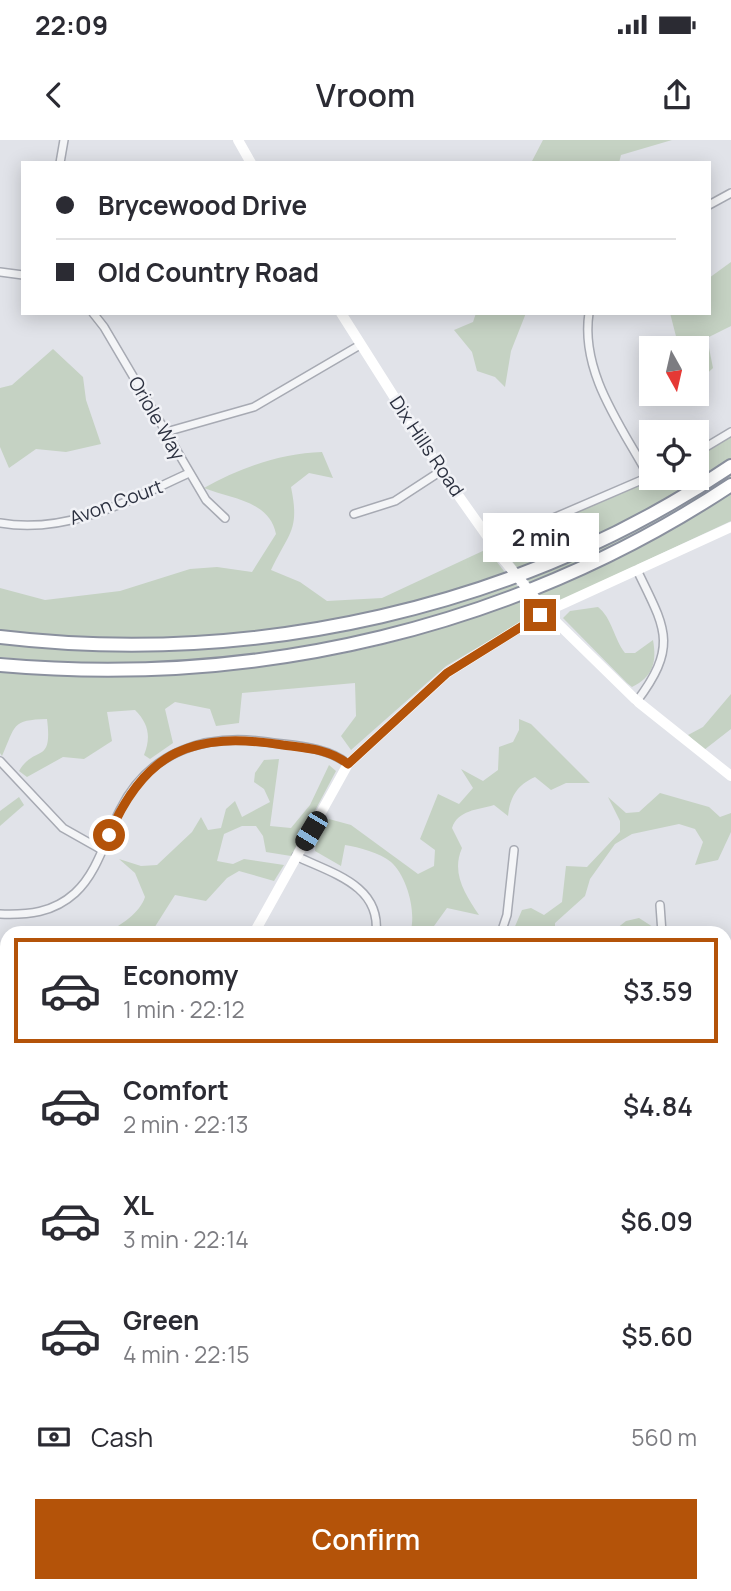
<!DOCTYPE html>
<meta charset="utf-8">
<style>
:root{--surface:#fff;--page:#f7f7f7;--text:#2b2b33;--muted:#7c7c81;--line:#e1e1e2;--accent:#b45309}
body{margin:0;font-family:Manrope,sans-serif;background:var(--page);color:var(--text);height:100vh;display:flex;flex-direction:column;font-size:26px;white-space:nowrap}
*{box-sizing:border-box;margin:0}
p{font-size:23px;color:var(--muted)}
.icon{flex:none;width:38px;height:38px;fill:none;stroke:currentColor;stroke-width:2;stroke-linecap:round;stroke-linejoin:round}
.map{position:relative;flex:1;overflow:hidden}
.panel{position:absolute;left:0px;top:786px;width:732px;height:667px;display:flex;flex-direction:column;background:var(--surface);border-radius:21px 21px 0 0;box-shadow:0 4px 18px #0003}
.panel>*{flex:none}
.guide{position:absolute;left:21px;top:21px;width:690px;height:154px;border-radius:0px;box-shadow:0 4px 18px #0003;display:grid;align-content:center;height:154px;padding:0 35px;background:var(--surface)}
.needle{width:46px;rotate:172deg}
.controls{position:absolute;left:639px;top:196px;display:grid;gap:14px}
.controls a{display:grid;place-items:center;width:70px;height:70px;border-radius:0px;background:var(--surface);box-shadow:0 4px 18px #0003;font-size:35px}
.end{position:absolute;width:32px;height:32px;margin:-16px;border:9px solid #b45309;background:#fff;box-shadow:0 0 0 4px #fff}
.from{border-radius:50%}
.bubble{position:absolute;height:49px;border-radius:0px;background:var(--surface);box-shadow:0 4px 18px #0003;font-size:23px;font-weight:600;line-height:49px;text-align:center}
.car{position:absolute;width:21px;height:42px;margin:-21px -10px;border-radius:9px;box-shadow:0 0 5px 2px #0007;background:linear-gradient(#222 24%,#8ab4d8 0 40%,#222 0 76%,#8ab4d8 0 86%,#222 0)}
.guide b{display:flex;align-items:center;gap:24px;height:66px;font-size:26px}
.guide b+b{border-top:2px solid var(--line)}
.guide i{width:18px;height:18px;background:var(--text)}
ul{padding:12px 0 0;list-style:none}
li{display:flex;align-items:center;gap:21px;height:105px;margin:0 14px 10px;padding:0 21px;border:4px solid transparent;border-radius:0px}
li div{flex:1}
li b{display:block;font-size:26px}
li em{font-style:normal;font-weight:600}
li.selected{border-color:var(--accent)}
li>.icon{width:63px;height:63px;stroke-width:1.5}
.pay{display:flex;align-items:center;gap:18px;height:77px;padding:0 35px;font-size:26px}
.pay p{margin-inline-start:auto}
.button{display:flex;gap:14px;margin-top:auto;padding:14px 35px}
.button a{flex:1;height:80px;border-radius:0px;background:var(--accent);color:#fff;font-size:28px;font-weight:600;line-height:80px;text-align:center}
.status{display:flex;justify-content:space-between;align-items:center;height:49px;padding:0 35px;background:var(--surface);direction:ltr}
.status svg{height:19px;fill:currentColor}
header{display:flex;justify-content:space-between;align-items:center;height:91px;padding:0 35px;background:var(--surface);font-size:32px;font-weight:600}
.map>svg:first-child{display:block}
.green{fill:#c5d2c3}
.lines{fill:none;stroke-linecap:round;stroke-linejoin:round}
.street-casing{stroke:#a7aab3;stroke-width:10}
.primary-casing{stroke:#a1a7b3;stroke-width:14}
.highway-casing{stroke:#8a909e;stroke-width:16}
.street{stroke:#f4f5f7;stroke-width:7}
.secondary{stroke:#fff;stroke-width:10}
.primary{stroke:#fff;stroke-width:10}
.highway{stroke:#fff;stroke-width:12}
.secondary-bridge{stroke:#fff;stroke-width:10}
.route{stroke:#b45309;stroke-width:9}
.labels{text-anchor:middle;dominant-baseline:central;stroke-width:5;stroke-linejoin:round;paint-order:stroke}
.street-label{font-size:19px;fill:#2b303f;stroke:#f1f2f6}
</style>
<div class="status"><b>22:09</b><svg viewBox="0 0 49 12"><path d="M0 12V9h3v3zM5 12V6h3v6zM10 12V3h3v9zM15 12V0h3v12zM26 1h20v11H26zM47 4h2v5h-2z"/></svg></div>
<header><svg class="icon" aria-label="back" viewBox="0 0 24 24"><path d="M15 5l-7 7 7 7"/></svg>Vroom<svg class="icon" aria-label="share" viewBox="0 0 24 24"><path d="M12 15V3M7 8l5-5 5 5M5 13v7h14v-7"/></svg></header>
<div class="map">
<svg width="731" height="1451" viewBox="0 0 731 1451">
<rect width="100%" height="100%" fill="#e1e3e9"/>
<g class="green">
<polygon points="543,0 672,0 621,15 619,23 531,23"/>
<polygon points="731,122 731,186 707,198 713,228 697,243 696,208 679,208 670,173 709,173 709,138"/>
<polygon points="476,173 526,173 511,211 505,247 495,237 477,231 472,212 454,190 473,182"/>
<polygon points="53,209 83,237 86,260 101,304 66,312 36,309 9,328 0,307 0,248 12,245"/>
<polygon points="731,296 731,321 666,363 519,430 503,410 503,404 652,338 696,338 697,316"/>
<path d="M322,312L333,338L309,333L291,347C300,391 289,392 271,430L300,442L327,461L382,458L487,409L507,435C416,463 323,488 228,496C152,502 76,499 0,492V448L45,460L120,451L190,429L217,427L252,432L276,394C269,360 231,359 204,348C240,328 281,313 322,312Z"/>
<polygon points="731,332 731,339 622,404 532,446 525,436"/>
<polygon points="731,353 731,381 549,466 537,451 652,400"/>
<path d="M515,443L520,450C448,475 374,498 299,512C201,531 98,526 0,517V503C127,516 245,506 371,483C419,475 467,456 515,443Z"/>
<path d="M526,457L538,472L446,526L351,610L341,596L356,576L355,543L242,553L239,583L216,586L210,569L175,562L165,569L173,603L150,619L144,615C151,597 149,584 135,570L107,572L112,601L84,619L63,617L27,637L19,631C35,604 53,626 47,579C11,580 16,585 2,616L0,613V531C30,535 60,534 90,535C182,536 274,528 365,509C420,497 473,476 526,457Z"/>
<path d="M598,467C612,478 614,499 625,513H635L653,500C657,522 653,537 632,547L627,543L563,478L570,471Z"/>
<polygon points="731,554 731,589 704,610 688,595 703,587"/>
<path d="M519,579L531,584L590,643H566L551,650L535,637C517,645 510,657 508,676L494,665C477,670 458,670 452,688L462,708C451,733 465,754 479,775L447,768L429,793H410C417,773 407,736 391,722C380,713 359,707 345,705L341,726L315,711L317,697L329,679L351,685L418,734L434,726L435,710L420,699L438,654L459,664L473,648L461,629L483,641L498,630L499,607L513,602L519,590Z"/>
<path d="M279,619L270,686L291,688L310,665L329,625L336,631L291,716L266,712L263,696L256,686H242L224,694L217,721L233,724L244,719L284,725L274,741L239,731L227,738L206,761L175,755L151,793H106C121,785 140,773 145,757L135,733L119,719L141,726L157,725L192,692L201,677L208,690L221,688L226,669L235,661L242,677L270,662L264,649L254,642L255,633L264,620Z"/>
<polygon points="660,653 709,667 720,677 731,673 731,692 718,720 695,725 703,702 695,689 679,684 632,694 615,704 590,739 585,756 555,783 555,793 513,791 522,770 531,768 544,775 562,762 566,726 587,727 620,692 620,681 608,657 626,673 639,672"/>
<polygon points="19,657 24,665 0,686 0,671"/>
<polygon points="639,778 653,787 655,793 611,793 626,781"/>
<polygon points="7,824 7,907 0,903 0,832"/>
<polygon points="0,993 7,993 7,1055 0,1056"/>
<polygon points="731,1059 731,1278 724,1277 724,1094"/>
<polygon points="7,1102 7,1202 0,1202 0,1103"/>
<polygon points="7,1321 7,1446 227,1446 227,1451 0,1451 0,1327"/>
</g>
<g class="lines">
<g class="street-casing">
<g id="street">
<polyline points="60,23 64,0"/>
<polyline points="709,65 731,53"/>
<polyline points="0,132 23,135"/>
<polyline points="93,173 104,187 206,360 225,378"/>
<path d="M589,173C580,233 622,287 649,337"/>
<polyline points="166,292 254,267 360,205"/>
<polyline points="696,313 731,292"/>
<polyline points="354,374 395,361 441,331"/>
<path d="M0,383C67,395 130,360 189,333"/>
<polyline points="493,404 651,336"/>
<path d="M637,430C665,488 679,505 637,561"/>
<polyline points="0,621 63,688 102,710"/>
<path d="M296,716C331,733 381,745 376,793"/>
<polyline points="660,765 662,793"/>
<path d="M0,774C28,775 53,773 75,753C98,732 106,697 120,670C149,611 206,593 267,602C294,606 326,606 348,624"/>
<polyline points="501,793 507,775 514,710"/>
<polyline points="724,846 731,846"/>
<polyline points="0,918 7,918"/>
<polyline points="391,1446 392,1451"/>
<polyline points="404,1451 431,1446"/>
</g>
</g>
<g class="primary-casing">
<g id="primary">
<polyline points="0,984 7,983"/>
<polyline points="0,1213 7,1213"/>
<polyline points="724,1339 731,1340"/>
</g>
</g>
<g class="highway-casing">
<g id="highway">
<path d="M0,497C253,527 519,469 731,326"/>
<path d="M0,525C258,548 515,488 731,345"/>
</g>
</g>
<use href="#street" class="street"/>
<g class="secondary">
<polyline points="238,0 251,23"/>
<polyline points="341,173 441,331 504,420"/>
<polyline points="554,468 731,387"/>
<polyline points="547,473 637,561 731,636"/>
<polyline points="254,793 348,624 447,533 540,475"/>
<polyline points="537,1446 541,1451"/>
<polyline points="231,1451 231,1446"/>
</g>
<use href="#primary" class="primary"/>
<use href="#highway" class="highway"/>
<polyline class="secondary-bridge" points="504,420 547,473"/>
</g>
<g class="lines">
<path class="route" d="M109,695C145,610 194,591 283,605C306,608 329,609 348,624L447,533L540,475"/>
</g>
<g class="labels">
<g class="street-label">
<text transform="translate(157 278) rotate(60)">Oriole Way</text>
<text transform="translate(427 306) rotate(56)">Dix Hills Road</text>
<text transform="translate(116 362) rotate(-20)">Avon Court</text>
</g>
</g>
</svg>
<div class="controls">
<a><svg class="needle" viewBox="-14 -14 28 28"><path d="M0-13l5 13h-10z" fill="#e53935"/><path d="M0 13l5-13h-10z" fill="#7c7c81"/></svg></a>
<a><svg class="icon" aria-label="locate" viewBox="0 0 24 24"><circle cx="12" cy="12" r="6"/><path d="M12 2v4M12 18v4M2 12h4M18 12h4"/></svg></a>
</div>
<i class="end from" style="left:109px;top:695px"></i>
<i class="end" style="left:540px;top:475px"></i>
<div class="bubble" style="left:483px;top:373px;width:116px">2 min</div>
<i class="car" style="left:311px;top:691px;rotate:211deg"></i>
<div class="guide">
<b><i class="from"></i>Brycewood Drive</b>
<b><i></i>Old Country Road</b>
</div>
<section class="panel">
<ul>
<li class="selected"><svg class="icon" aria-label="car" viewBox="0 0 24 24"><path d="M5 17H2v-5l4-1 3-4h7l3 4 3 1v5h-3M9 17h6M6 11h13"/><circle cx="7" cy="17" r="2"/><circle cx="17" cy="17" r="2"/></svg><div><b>Economy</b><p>1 min · 22:12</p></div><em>$3.59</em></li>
<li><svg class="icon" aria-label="car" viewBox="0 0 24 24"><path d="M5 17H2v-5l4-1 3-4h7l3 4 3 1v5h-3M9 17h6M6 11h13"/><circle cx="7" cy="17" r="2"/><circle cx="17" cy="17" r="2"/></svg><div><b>Comfort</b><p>2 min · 22:13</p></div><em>$4.84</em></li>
<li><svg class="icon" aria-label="car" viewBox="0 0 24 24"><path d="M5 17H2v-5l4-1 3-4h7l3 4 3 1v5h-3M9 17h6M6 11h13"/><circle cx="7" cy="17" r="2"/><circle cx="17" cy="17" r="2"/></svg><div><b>XL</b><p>3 min · 22:14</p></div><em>$6.09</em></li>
<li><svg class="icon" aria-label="car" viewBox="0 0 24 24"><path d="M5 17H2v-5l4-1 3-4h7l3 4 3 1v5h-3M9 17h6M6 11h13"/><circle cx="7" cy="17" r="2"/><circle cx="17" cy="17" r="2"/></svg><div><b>Green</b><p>4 min · 22:15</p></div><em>$5.60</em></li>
</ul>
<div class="pay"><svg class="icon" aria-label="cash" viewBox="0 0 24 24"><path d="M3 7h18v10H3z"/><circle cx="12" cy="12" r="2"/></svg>Cash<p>560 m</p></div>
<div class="button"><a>Confirm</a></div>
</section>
</div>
